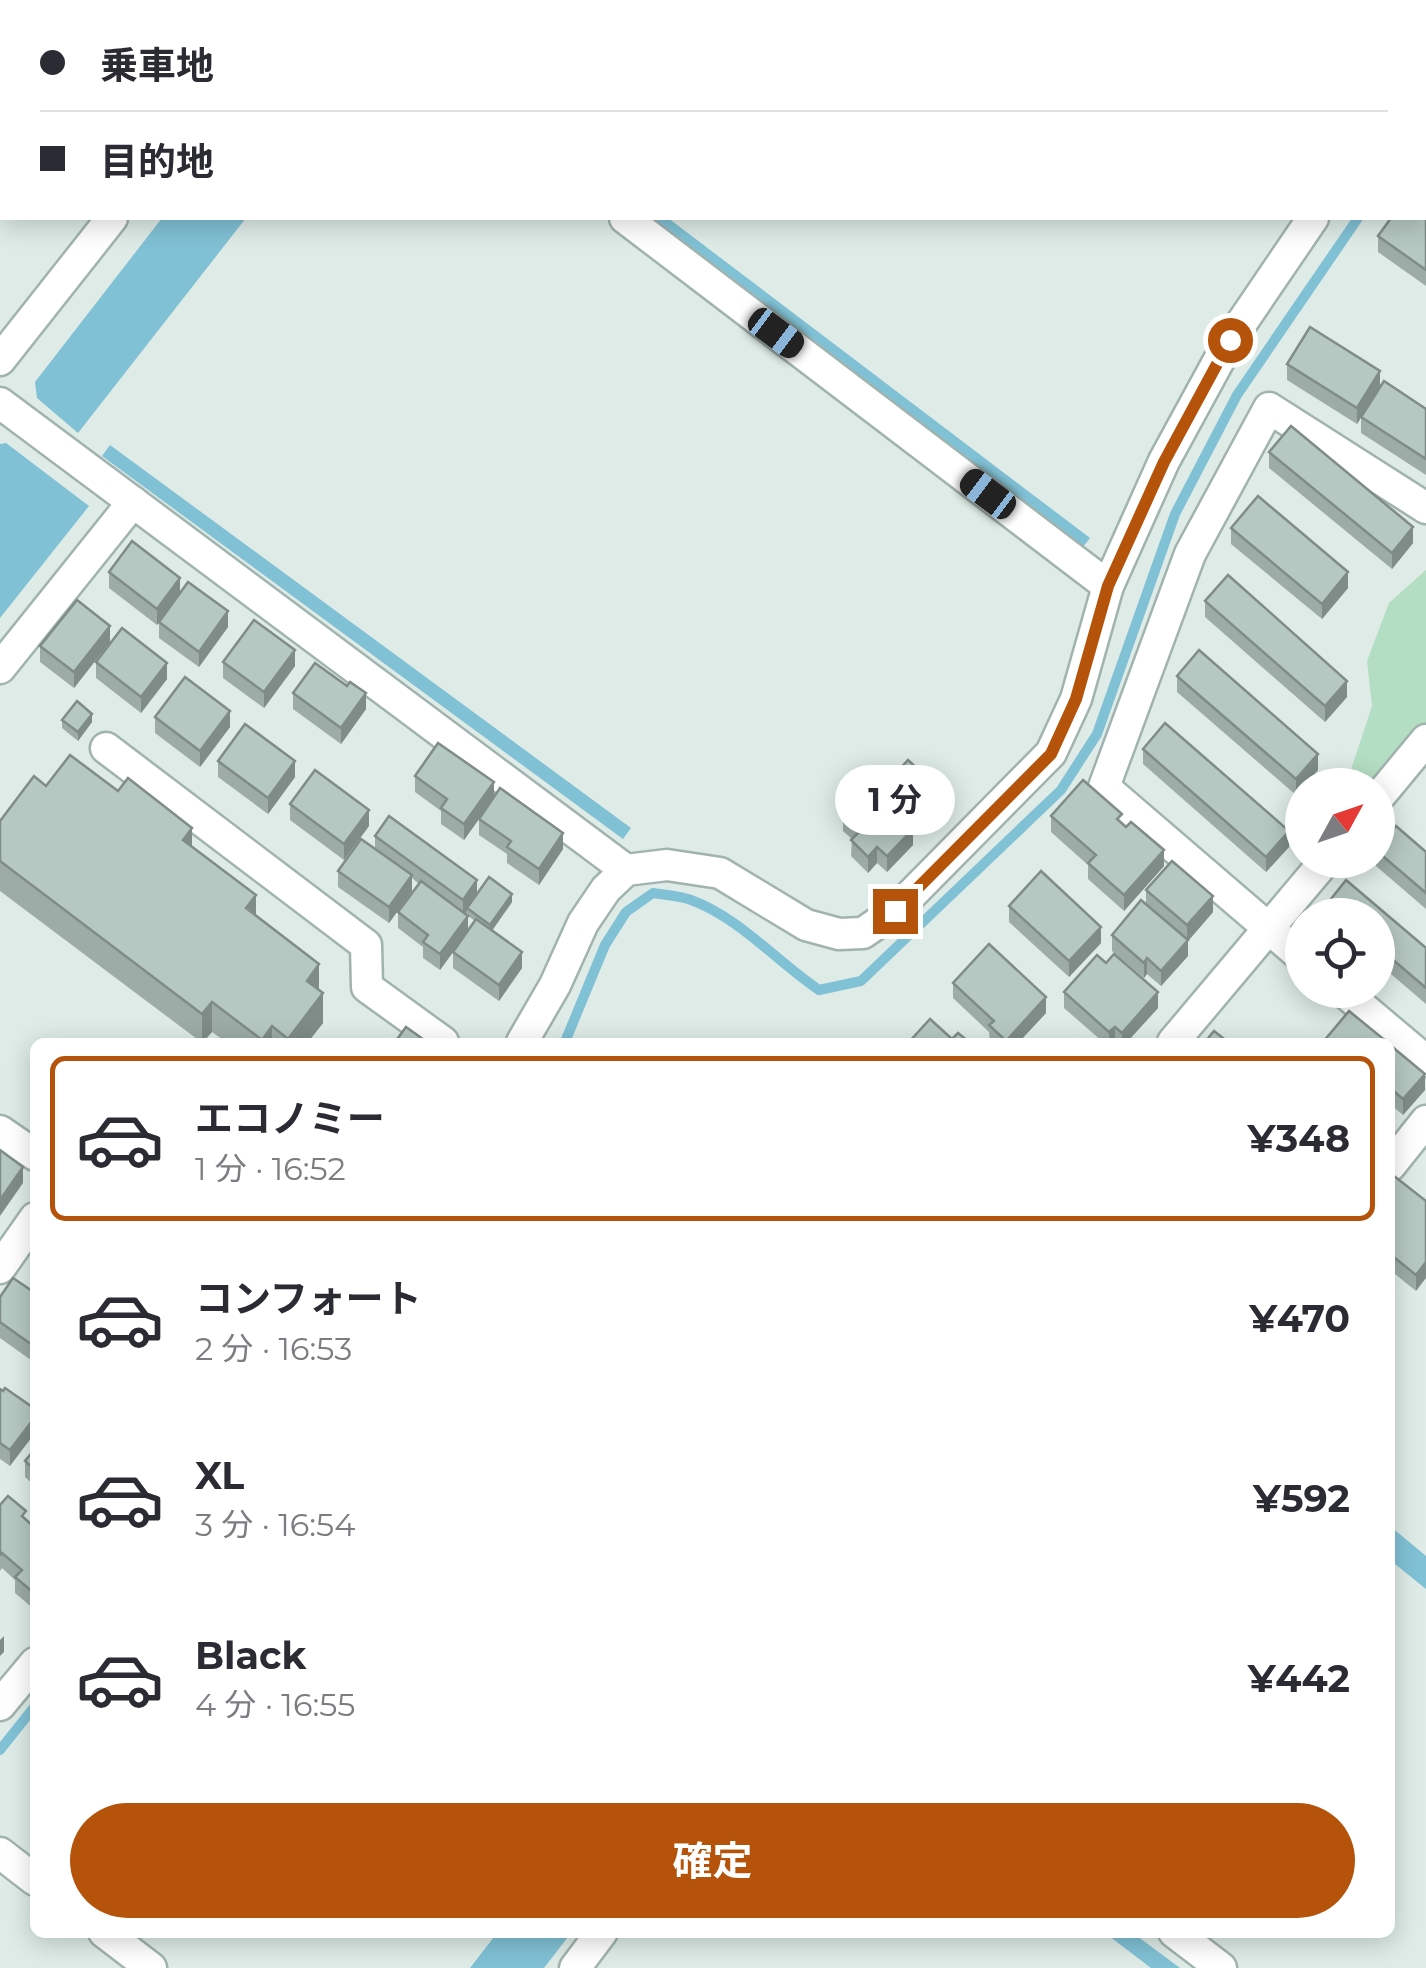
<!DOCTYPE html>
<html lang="ja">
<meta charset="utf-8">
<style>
:root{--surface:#fff;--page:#f7f7f7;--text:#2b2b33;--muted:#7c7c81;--line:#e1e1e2;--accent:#b45309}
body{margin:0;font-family:Montserrat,"Noto Sans JP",sans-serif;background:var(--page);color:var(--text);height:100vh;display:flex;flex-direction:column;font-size:38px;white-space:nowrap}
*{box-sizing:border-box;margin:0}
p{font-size:32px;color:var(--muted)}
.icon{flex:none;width:55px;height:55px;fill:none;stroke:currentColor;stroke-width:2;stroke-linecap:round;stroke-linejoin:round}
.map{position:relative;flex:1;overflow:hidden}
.panel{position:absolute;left:30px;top:1038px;width:1365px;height:900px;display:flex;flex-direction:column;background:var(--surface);border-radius:15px;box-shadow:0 5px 25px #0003}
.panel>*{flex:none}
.top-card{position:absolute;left:0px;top:0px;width:1428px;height:220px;box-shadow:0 5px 25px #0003;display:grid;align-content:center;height:220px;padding:0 40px;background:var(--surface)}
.needle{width:65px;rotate:50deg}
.tools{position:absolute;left:1285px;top:768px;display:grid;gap:20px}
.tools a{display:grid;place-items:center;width:110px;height:110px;border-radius:50%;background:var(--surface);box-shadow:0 5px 25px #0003;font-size:50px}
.end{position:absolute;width:45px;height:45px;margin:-22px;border:12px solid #b45309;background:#fff;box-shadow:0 0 0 5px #fff}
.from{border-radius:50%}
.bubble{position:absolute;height:70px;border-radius:35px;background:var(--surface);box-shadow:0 5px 25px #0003;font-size:32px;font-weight:700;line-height:70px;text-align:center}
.car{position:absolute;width:30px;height:60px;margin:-30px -15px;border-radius:12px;box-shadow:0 0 8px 2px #0007;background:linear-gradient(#222 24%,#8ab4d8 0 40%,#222 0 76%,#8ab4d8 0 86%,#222 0)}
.top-card b{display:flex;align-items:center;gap:35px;height:95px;font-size:38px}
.top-card b+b{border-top:2px solid var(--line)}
.top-card i{width:25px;height:25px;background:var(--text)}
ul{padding:18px 0 0;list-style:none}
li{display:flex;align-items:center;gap:30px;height:165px;margin:0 20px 15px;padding:0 20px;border:5px solid transparent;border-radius:15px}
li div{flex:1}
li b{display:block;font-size:38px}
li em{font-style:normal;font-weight:700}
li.selected{border-color:var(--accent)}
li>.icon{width:90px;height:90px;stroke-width:1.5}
.cta{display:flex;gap:20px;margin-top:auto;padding:20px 40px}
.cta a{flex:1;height:115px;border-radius:60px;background:var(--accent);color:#fff;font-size:40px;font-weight:700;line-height:115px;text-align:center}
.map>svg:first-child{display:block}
.green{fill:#b4dec3}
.water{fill:#81c1d5}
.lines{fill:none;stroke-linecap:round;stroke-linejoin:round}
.stream{stroke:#81c1d5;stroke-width:10}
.minor-casing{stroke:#a1b3ae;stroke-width:35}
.minor{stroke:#fff;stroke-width:30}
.wall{fill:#9daca7;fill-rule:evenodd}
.shaded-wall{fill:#7f8c88}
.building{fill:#b6c8c2;stroke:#7f8c88;stroke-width:2.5}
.route{stroke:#b45309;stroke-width:12}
</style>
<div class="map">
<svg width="1426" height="1968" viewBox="0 0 1426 1968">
<rect width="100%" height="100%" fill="#deebe6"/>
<polygon class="green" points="1426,570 1426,723 1375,785 1346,785 1372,706 1367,661 1389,603"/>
<g class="water">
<polygon points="162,218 246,218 78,433 37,398 35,382"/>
<polygon points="649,218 668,218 1090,538 1083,547"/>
<polygon points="6,443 89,506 0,618 0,444"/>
<polygon points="110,445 631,828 623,839 102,456"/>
<polygon points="1390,1526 1426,1556 1426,1589 1390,1560"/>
<polygon points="497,1933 497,1932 571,1933 544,1968 470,1968"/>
<polygon points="1105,1933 1133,1933 1180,1968 1151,1968"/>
</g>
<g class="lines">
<g class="stream">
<polyline points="1425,95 1426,93"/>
<path d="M565,1042L605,945L626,912L653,893C665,895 680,896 691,900C740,918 776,961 819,990L861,981L1061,790L1097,734L1175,514L1237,395L1358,218"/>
<polyline points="0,1750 35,1706"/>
</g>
<g class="minor-casing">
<g id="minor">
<polyline points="340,0 343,2"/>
<polyline points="1166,0 1169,2"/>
<polyline points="281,2 283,0"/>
<polyline points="1410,2 1410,0"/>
<polyline points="1425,195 1426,196"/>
<polyline points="625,218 1108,586"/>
<polyline points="0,360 112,218"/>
<polyline points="0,403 626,870"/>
<polyline points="0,668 133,502"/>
<polyline points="106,748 366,945 367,987 443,1042"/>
<polyline points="1378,798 1426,740"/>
<polyline points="1302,957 1104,787 1190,554 1269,408 1426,508"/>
<polyline points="1342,990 1426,1061"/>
<polyline points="522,1042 555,985 583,923 606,889 626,870 667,865 720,873 806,925 839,934 863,933 895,911 1051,753 1076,699 1108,586 1164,461 1230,340 1313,218"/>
<polyline points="1173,1042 1326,860"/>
<polyline points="0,1131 35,1155"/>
<polyline points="1390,1166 1426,1121"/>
<polyline points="0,1268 35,1218"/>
<polyline points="0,1705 35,1663"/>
<polyline points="0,1853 35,1880"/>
<polyline points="104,1932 151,1968"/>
<polyline points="1174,1932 1221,1968"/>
<polyline points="575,1968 602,1932"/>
</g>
</g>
<use href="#minor" class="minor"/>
</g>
<g class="wall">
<polygon points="1426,211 1426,286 1378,252 1378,236"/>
<polygon points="1287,364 1380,387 1357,424 1287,380"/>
<polygon points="1426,409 1426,475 1361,433 1361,417"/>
<polygon points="1269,452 1413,543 1392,569 1269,468"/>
<polygon points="1231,528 1348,588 1322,619 1231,544"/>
<polygon points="109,572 180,593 228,627 199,667 159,638 159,623 157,625 109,588"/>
<polygon points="1205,601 1347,697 1325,722 1205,617"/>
<polygon points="110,642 74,688 40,662 40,646"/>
<polygon points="96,662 167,679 141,713 96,678"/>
<polygon points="223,662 295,666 264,708 223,678"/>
<polygon points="1177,676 1318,770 1296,795 1177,692"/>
<polygon points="293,693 366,709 341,744 293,709"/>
<polygon points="155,717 230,727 200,767 155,733"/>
<polygon points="62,720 92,722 78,741 62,728"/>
<polygon points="1143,749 1289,847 1266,872 1143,764"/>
<polygon points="218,761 295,777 268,814 218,777"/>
<polygon points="896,773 934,792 921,805 896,781"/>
<polygon points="415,776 494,797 563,849 539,885 507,863 507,854 479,835 479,819 464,840 441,824 441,811 415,792"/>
<polygon points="46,786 192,846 256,916 319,990 323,1023 308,1042 226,1042 212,1032 204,1042 201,1042 0,891 0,821"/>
<polygon points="290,804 369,826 344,860 290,820"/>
<polygon points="843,815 916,819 910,826 913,845 887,872 877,863 868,873 851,856 852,839 843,831"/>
<polygon points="1051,816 1122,823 1164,866 1124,911 1088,879 1088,865 1051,832"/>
<path d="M375,836L477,894L512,902L492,931L522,968L499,1001L453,968V952L458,944L440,970L423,958V947L398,928V912L419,884L412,878V891L389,923L338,887V871L375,849ZM468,916L475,921L468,931Z"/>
<polygon points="1378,852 1426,852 1426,909 1376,866"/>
<polygon points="1346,880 1426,948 1426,1004 1378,963 1378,915 1327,915 1327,904"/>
<polygon points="1146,890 1213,912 1188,941 1188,956 1161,986 1147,974 1144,978 1112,951 1112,935 1146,904"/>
<polygon points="1009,906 1101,943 1069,977 1009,922"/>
<polygon points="953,983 1046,1013 1019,1042 990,1042 989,1032 953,998"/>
<polygon points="1064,992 1158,1008 1127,1042 1103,1042 1064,1008"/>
<polygon points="1390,1045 1425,1090 1403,1115 1390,1104"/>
<polygon points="1390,1182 1426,1201 1416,1291 1390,1270"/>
<polygon points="35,1293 35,1363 0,1338 0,1297"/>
<polygon points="0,1389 35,1409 10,1466 0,1459"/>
<polygon points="35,1449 35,1486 25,1477 25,1461"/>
<polygon points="0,1505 26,1520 35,1528 35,1610 15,1593 15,1580 2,1568 0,1571"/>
</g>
<g class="shaded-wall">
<polygon points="1380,371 1380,387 1357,424 1357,408"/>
<polygon points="1413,527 1413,543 1392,569 1392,553"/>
<polygon points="1348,572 1348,588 1322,619 1322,604"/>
<polygon points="180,578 180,594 157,625 157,609"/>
<polygon points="228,611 228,627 199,667 199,652"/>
<polygon points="110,626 110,642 74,688 74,672"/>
<polygon points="295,650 295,666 264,708 264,692"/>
<polygon points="167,663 167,679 141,713 141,697"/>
<polygon points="1347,681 1347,697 1325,722 1325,706"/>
<polygon points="366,693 366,709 341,744 341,728"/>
<polygon points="230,711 230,727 200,767 200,751"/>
<polygon points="92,714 92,722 78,741 78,732"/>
<polygon points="1318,754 1318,770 1305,785 1302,785 1302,788 1296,795 1296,779"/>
<polygon points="295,761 295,777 268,814 268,798"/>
<polygon points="494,782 494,798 464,840 464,824"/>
<polygon points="934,784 934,792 921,805 921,797"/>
<polygon points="916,803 916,819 902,834 902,819"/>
<polygon points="369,810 369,826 344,860 344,844"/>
<polygon points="192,828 192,858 183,840"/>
<polygon points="913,829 913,845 887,872 887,856"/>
<polygon points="1289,831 1289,847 1266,872 1266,857"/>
<polygon points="563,833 563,849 539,885 539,869"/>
<polygon points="877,847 877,863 868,873 868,857"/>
<polygon points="1164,850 1164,866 1124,911 1124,895"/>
<polygon points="412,875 412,891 389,923 389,907"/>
<polygon points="477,880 477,896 463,916 463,900"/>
<polygon points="512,894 512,902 490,933 490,925"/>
<polygon points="256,895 256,925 246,908"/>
<polygon points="1213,896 1213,912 1188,941 1188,956 1161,986 1161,971 1187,940 1187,925"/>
<polygon points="468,916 468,932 440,970 440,954"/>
<polygon points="1101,927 1101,943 1069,977 1069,961"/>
<polygon points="522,952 522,968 499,1001 499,985"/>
<polygon points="1147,958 1147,974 1144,978 1144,963"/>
<polygon points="319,964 319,994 307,981"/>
<polygon points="1158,992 1158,1008 1127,1042 1122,1042 1122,1033"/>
<polygon points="323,993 323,1023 308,1042 288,1042 288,1039"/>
<polygon points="1046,997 1046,1013 1019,1042 1006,1042"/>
<polygon points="212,1002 212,1032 202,1042 202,1014"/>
<polygon points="272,1026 272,1042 262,1042 262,1040"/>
<polygon points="1115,1027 1115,1042 1109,1042 1109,1032"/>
<polygon points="1425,1074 1425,1090 1403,1115 1403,1099"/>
<polygon points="23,1167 23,1183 0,1216 0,1200"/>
<polygon points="1426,1262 1426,1278 1416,1291 1416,1275"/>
<polygon points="35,1417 35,1433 10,1466 10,1450"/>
<polygon points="4,1636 4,1652 0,1656 0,1640"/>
</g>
<g class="building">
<polygon points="1314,0 1374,0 1372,2 1318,2"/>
<polygon points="1425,210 1426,211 1426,270 1378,236 1391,218 1425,218"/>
<polygon points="1310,327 1380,371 1357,408 1287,364"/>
<polygon points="1384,381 1426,409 1426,459 1361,417"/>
<polygon points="1291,426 1413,527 1392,553 1269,452"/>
<polygon points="1258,496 1348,572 1322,604 1231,528"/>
<polygon points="132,541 180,578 157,609 109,572"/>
<polygon points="1228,575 1347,681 1325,706 1205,601"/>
<polygon points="188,582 228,611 199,652 159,622"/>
<polygon points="77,600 110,626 74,672 40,646"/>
<polygon points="254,620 295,650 264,692 223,662"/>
<polygon points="122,628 167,663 141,697 96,662"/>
<polygon points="1199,650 1318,754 1296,779 1177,676"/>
<polygon points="315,663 347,686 350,682 366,693 341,728 293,693"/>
<polygon points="185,677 230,711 200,751 155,717"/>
<polygon points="77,701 92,714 78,732 62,720"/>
<polygon points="1165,723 1289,831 1266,857 1143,749"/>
<polygon points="245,724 295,761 268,798 218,761"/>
<polygon points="438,743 494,782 464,824 441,808 447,799 415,776"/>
<polygon points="70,755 118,791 128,778 192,828 183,840 256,895 246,908 319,964 307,981 323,993 288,1039 272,1026 262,1040 212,1002 202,1014 0,861 0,821 34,776 46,786"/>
<polygon points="908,760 934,784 921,797 896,773"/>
<polygon points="315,770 369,810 344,844 290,804"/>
<polygon points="883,772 916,803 902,819 913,829 887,856 877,847 868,857 851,840 860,831 843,815"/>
<polygon points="1083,780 1122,814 1117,819 1126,827 1131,822 1164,850 1124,895 1088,863 1096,855 1051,816"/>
<polygon points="500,788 563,833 539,869 507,847 511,841 479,819"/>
<polygon points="389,816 477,880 463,900 375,836"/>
<polygon points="1396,826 1426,852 1426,893 1378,852 1378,848"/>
<polygon points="361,839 412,875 389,907 338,871"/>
<polygon points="1172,861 1213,896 1187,925 1146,890"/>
<polygon points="1041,871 1101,927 1069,961 1009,906"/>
<polygon points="489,877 512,894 490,925 467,908"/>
<polygon points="1346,880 1426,948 1426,988 1378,947 1378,915 1340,915 1327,904"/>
<polygon points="421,881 468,916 440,954 423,942 428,935 398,912"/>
<polygon points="1141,900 1188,940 1161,971 1147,958 1144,963 1112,935"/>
<polygon points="476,919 522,952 499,985 453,952"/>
<polygon points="989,944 1046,997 1006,1041 989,1025 994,1021 953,983"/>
<polygon points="1114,954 1158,992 1122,1033 1115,1027 1109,1032 1064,992 1097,955 1106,963"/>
<polygon points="1349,1011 1387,1042 1323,1042"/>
<polygon points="930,1019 952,1039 958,1033 969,1042 909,1042"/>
<polygon points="406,1027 427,1042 395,1042"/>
<polygon points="1214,1031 1228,1042 1205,1042"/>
<polygon points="1390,1045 1425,1074 1403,1099 1390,1088"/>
<polygon points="0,1150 23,1167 0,1200"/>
<polygon points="1394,1176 1426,1201 1426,1262 1416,1275 1390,1254 1390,1182"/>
<polygon points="13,1278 35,1293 35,1347 0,1322 0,1297"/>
<polygon points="5,1388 35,1409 35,1417 10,1450 0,1443 0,1389 3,1391"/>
<polygon points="35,1449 35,1470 25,1461"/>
<polygon points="8,1496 26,1511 22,1516 35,1528 35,1594 15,1577 22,1570 2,1553 0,1555 0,1505"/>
</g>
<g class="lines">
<polyline class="route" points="895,911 1051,754 1076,699 1108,586 1164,462 1230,340"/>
</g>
</svg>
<div class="tools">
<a><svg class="needle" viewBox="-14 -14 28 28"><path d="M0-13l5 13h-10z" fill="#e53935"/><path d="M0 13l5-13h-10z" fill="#7c7c81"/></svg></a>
<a><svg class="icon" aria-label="locate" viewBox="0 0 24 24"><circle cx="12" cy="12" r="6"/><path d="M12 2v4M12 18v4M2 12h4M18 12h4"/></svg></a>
</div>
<i class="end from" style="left:1230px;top:340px"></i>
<i class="end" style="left:895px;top:911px"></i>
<div class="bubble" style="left:835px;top:765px;width:120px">1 分</div>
<i class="car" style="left:776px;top:333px;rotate:127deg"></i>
<i class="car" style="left:988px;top:494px;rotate:307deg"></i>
<div class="top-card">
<b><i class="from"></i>乗車地</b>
<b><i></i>目的地</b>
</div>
<section class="panel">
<ul>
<li class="selected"><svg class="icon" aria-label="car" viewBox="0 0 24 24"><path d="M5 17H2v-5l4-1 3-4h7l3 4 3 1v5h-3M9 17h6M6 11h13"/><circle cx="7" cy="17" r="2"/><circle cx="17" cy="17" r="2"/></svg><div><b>エコノミー</b><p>1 分 · 16:52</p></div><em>¥348</em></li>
<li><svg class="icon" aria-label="car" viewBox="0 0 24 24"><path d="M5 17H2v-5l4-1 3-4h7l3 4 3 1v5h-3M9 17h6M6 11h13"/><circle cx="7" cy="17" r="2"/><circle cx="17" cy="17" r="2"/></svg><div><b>コンフォート</b><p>2 分 · 16:53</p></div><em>¥470</em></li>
<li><svg class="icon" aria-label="car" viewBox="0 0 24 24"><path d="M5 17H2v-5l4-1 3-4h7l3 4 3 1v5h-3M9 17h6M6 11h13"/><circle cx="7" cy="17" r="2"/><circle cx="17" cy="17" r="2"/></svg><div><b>XL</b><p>3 分 · 16:54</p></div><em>¥592</em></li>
<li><svg class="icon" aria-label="car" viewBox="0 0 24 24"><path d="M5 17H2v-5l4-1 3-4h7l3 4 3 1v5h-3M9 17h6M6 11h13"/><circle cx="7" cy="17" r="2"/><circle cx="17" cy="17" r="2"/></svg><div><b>Black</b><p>4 分 · 16:55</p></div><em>¥442</em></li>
</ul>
<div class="cta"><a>確定</a></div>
</section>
</div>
